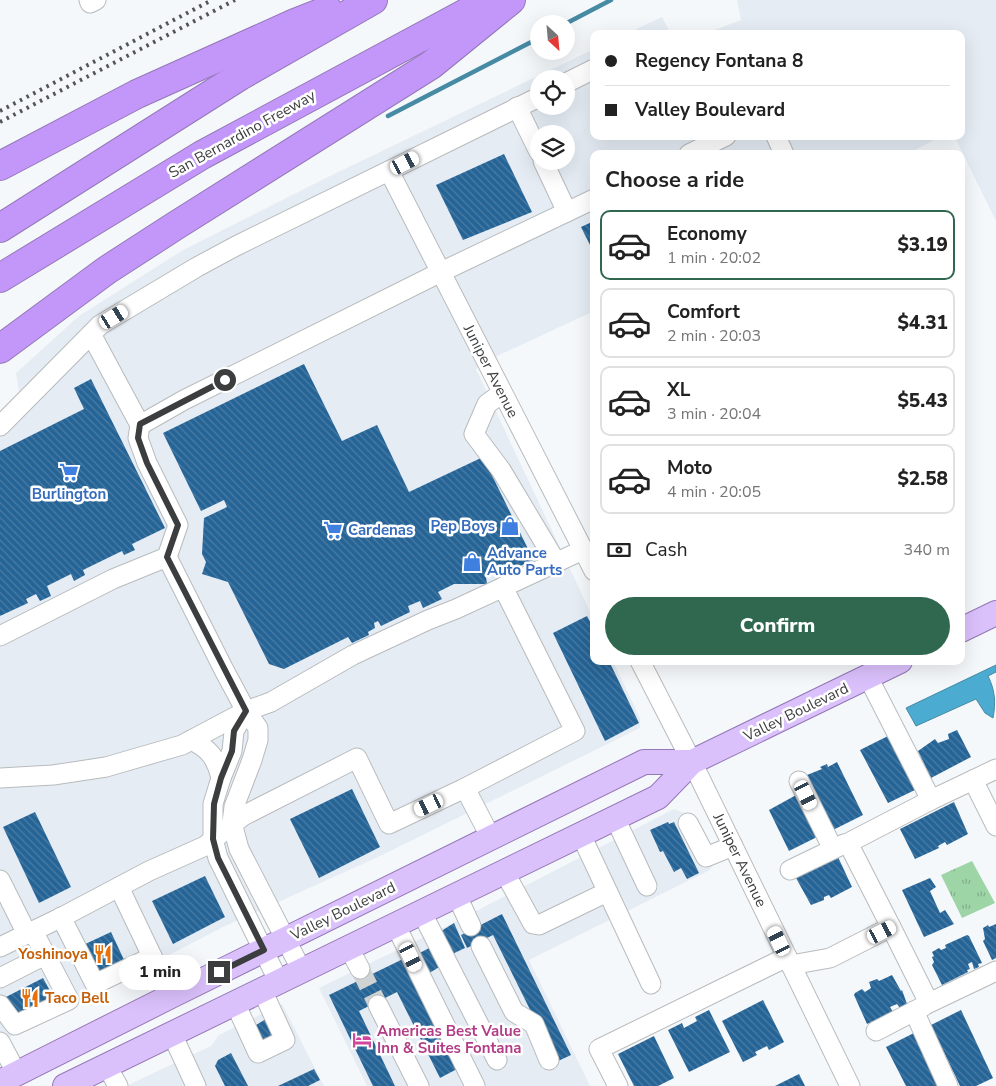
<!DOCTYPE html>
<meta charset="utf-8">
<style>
:root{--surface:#fff;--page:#f2f2f2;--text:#222;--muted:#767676;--line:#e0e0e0;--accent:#30684f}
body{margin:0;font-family:"Nunito Sans",sans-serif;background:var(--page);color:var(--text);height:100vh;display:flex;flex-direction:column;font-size:19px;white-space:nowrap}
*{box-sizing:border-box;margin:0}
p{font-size:16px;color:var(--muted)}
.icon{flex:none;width:28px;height:28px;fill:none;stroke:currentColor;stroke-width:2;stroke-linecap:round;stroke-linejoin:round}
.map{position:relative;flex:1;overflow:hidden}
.side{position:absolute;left:590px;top:150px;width:375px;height:515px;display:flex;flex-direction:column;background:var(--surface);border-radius:10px;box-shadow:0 5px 20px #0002}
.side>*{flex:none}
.guide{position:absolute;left:590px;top:30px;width:375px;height:110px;border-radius:10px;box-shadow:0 5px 20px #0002;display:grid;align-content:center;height:110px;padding:0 15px;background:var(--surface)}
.needle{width:32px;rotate:154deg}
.buttons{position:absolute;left:530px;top:15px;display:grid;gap:10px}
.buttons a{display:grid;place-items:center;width:45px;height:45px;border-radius:50%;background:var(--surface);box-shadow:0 5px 20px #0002;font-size:25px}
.end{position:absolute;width:22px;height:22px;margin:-11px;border:6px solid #3c3d3e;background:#fff;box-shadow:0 0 0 2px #fff}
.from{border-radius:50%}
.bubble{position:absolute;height:35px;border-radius:18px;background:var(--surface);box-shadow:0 5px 20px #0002;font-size:16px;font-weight:800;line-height:35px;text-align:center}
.car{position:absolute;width:15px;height:30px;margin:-15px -8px;border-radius:6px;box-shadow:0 0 4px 1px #0007;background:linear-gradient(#fff 24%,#345 0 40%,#fff 0 76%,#345 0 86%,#fff 0)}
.guide b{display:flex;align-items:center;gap:18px;height:48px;font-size:19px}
.guide b+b{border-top:1px solid var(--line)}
.guide i{width:12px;height:12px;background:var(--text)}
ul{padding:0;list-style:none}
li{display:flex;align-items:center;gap:15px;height:70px;margin:0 10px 8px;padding:0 5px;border:2px solid var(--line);border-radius:10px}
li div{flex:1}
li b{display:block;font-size:19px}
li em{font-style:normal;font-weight:800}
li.active{border-color:var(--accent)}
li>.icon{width:45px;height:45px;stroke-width:1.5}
h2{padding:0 15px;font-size:22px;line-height:60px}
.pay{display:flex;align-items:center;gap:12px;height:55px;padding:0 15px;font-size:19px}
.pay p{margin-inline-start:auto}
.primary-button{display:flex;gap:10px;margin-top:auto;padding:10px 15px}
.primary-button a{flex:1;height:58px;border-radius:30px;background:var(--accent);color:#fff;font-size:20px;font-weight:800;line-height:58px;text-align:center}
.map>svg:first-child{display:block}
.built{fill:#e5ecf4;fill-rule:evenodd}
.park{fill:url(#park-tufts)}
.water{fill:#4cabd0;stroke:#478aa4}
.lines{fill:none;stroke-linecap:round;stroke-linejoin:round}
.stream{stroke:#478aa4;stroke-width:4.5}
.building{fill:url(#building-back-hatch)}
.minor-tunnel{stroke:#d0d3d4;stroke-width:19;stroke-dasharray:19 9;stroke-linecap:butt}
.minor-casing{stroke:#b8bbbd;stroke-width:21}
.major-casing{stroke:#9478b8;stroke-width:26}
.highway-casing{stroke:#9478b8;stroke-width:30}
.minor{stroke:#fff;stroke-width:19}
.major{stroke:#dbc1fc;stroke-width:24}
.highway{stroke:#c397fa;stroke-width:28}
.rail{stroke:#545557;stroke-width:4;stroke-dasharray:2.5 5;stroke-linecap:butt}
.route{stroke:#3c3d3e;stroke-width:6}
.labels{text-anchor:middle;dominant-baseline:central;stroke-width:5;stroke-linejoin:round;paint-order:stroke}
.street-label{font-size:15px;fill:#3c3d3e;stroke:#fff}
.shop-label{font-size:15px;font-weight:bold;fill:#366cbe;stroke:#fff;text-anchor:start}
.food-label{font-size:15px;font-weight:bold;fill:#c56008;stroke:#fff;text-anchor:end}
.hotel-label{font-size:15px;font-weight:bold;fill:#b23c85;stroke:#fff;text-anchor:start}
</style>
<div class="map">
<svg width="996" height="1086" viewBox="0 0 996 1086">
<defs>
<pattern id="park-tufts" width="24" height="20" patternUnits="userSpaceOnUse" patternTransform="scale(1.25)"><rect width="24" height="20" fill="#9ed5a7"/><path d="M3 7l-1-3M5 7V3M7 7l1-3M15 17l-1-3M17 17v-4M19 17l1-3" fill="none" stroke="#82ae89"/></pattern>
<pattern id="building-back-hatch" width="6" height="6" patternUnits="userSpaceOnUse" patternTransform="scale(1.25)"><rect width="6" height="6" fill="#256497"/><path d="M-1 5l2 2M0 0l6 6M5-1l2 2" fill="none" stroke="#4d7ca2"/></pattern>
</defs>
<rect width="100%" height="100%" fill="#f5f8fa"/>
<g class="built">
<polygon points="737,0 996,0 996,221 954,136 961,136 961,34 704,34 741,20"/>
<polygon points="662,17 671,34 626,34"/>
<path d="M594,49V136H942L907,154H594V311L497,356L476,369L594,620V661H613L640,718V728L378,857L223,927L101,990L16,1032L0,1046V411L19,392L16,373L79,316L183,250L330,176ZM539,79H566V106H539ZM539,134H566V161H539Z"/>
<polygon points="674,809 687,814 713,864 710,870 529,960 590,1086 367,1086 319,988 455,922"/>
<polygon points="282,1004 324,1086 126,1086 211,1046 219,1035"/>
</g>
<polygon class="park" points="972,861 995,903 962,918 941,875"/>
<path class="water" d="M996,665V672L988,676C995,690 996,702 993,718L985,713L976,699L916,726L906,708Z"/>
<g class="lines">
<g class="stream">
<polyline points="565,24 611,0"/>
<polyline points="388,116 539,38"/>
</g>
</g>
<g class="building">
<polygon points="504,154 532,212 463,240 436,185"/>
<polygon points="594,221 594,253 581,227"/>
<polygon points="304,364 342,441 377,425 409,492 483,457 531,555 533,560 514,569 512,564 486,577 487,584 454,584 438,592 442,599 423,608 420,601 408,606 410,612 381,626 378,621 374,623 375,628 368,632 369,635 352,643 348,637 284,669 269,664 228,582 202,574 206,562 202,554 204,518 227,507 224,500 201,511 163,433"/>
<polygon points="91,379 165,528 132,544 135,550 124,555 122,551 83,570 85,575 74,581 71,574 47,586 51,596 40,601 36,594 26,599 28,603 0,616 0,451 84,409 74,388"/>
<polygon points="587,616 594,629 594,661 609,661 639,723 605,741 553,633"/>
<polygon points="957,730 971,757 931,778 918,751 935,739 938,743 949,739 948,734"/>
<polygon points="890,735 917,789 888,803 860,750"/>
<polygon points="837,762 863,815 833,830 807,775 822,769 820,767 827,764 828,767"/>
<polygon points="352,789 380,847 319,878 290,819"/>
<polygon points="798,794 819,836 789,851 769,810"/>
<polygon points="954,802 968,834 947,845 945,842 938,846 939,848 915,859 900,829"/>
<polygon points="35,812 71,887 39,903 3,827"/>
<polygon points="668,822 669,824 674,822 699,873 687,879 681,868 674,872 663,851 660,852 650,830"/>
<polygon points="838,857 852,887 831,898 829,895 824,897 824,900 811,905 796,878"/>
<polygon points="205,876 225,917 173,944 152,901"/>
<polygon points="930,878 936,887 930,891 940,913 945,910 954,924 924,937 902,890"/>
<polygon points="502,914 571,1055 556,1062 493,935 467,948 461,935"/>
<polygon points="454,923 465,948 446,957 435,935"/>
<polygon points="996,924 996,958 992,960 983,941 985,939 983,928 988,925 989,927"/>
<polygon points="111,932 125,962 96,977 81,946"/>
<polygon points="967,935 969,936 982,963 978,964 979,967 974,969 972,962 968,964 970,969 967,970 968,972 942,985 932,965 934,962 932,957 934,956 932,952 939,948 941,950 946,948 945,945"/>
<polygon points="431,947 441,966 426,975 416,955"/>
<polygon points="403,959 457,1069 440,1078 397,992 359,1011 395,1086 373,1086 329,995"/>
<polygon points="892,975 901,991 902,990 907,1004 900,1008 897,1004 890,1007 893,1012 867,1024 854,995 855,993 862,989 865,992 871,988 869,982 877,979 879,981"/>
<polygon points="43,978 54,998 17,1017 6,997"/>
<polygon points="763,1000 784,1042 769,1050 767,1046 755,1052 757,1055 743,1062 722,1021"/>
<polygon points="709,1010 730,1052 689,1072 668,1030 682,1023 684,1028 697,1021 695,1017"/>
<polygon points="961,1010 993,1078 976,1086 960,1086 931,1025"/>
<polygon points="266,1019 275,1036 264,1042 256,1025"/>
<polygon points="916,1032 942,1086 906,1086 886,1047"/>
<polygon points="654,1036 674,1078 658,1086 634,1086 618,1054"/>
<polygon points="231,1053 248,1086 225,1086 215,1066 218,1060"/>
<polygon points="314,1069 320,1080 308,1086 278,1086"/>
<polygon points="799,1074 805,1086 775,1086"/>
</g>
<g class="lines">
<polyline class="minor-tunnel" points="360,969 378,1005"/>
<g class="minor-casing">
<g id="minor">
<polyline points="89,0 90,3 96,0"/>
<polyline points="566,83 594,69"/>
<polyline points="517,107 539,152"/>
<polyline points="776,136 784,154"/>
<polyline points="689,154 726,136"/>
<polyline points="543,161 567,212"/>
<polyline points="389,171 594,571"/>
<polyline points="91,334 140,425"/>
<polyline points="502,393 487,404 474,434 501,470 556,562"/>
<polyline points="0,426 100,325 197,267 236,246 539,97"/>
<polyline points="167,557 178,525 147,463 138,438 140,425 184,400 441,272 594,199"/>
<polyline points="0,636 113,579 167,557 224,670 246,711 258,728 258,740 252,760 234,807 232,823 239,849 302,971"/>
<polyline points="640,661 692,762 850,1086"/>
<polyline points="868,677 931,800 996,769"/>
<polyline points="245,712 234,731 232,751 221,778 213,804 213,839 218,858 279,982"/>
<path d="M191,740C210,749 216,758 221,778"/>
<polyline points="0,778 53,775 106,767 182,745 246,711 271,702 353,655 428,620 456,609 583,550"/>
<polyline points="973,780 996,826"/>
<polyline points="799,781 833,849"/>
<polyline points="465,788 575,731 503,587"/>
<polyline points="615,818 647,886"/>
<polyline points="688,823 706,857 733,846"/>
<polyline points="581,835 651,984"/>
<polyline points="790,870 844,844"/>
<polyline points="505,873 533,924 539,925 607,892"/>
<polyline points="0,880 27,934"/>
<polyline points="119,887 171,996"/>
<polyline points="457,896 471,926"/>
<polyline points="422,913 497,1060"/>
<polyline points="61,917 95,984 152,957"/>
<polyline points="396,926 475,1086"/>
<polyline points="891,927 848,843 931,800"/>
<polyline points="481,946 514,1012 534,1024 549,1060"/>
<polyline points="0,947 64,916 149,871 205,846 243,816 357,758 389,824 465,788 491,838"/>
<polyline points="349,948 360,969"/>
<polyline points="791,965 830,958 891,927 929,1003 996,971"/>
<polyline points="0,978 45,955"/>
<polyline points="235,1003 258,1053 285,1040 262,990"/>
<polyline points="0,1005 15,1025 69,1000 33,931"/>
<polyline points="378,1005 419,1086"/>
<polyline points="914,1011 948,1086"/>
<polyline points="876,1031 924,1006"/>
<polyline points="172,1034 196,1086"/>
<polyline points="0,1042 17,1074"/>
<polyline points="107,1066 118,1086"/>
<polyline points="618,1086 599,1049 787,957"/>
</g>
</g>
<g class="major-casing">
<g id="major">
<polyline points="961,630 996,613"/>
<polyline points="0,1082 171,996 644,762 692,762"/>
<polyline points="65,1086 658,797 692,762 900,661"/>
</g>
</g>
<g class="highway-casing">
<g id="highway">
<polyline points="0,166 137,94 295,23 328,10"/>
<polyline points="0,228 240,76 373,0"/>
<polyline points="0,278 202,155 490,0"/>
<polyline points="0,349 107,270 175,226 431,65 511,0"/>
</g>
</g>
<use href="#minor" class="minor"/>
<use href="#major" class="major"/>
<use href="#highway" class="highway"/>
<g class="rail">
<polyline points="0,111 212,0"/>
<polyline points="0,122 235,0"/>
</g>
</g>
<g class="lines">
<polyline class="route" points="219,972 264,950 218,858 213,839 214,804 221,778 232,751 234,731 246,711 167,557 178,525 147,463 138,438 140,424 225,380"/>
</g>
<defs>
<g id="supermarket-bare" transform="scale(1.5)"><path d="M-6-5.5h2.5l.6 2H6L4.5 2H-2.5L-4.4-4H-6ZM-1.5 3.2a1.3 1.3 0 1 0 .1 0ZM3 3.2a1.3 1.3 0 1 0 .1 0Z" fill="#3f7fe0" stroke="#fff" stroke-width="2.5" paint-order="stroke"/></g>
<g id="shop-bare" transform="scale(1.5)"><path d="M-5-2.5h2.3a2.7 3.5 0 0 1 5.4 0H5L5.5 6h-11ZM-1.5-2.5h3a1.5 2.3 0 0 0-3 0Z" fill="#3f7fe0" stroke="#fff" stroke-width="2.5" paint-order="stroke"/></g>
<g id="restaurant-bare" transform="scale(1.5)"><path d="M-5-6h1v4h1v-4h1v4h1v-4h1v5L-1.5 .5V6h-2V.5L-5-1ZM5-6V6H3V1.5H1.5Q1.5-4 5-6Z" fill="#e8710a" stroke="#fff" stroke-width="2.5" paint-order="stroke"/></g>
<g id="hotel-bare" transform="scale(1.5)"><path d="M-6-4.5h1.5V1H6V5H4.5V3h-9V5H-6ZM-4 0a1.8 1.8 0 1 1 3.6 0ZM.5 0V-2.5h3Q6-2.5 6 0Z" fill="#d1479c" stroke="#fff" stroke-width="2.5" paint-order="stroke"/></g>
</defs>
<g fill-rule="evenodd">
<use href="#supermarket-bare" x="69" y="472"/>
<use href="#shop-bare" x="510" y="526"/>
<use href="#supermarket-bare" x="333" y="530"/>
<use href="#shop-bare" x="472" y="562"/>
<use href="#restaurant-bare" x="103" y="954"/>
<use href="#restaurant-bare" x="30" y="998"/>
<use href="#hotel-bare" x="362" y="1040"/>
</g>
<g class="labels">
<g class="street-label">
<text transform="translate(242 134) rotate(-29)">San Bernardino Freeway</text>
<text transform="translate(491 371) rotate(63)">Juniper Avenue</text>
<text transform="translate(796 712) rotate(-26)">Valley Boulevard</text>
<text transform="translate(740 860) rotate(64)">Juniper Avenue</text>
<text transform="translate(343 911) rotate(-26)">Valley Boulevard</text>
</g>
<g class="shop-label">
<text x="69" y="494" text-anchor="middle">Burlington</text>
<text x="495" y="526" text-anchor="end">Pep Boys</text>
<text x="348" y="530">Cardenas</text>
<text x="487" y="553">Advance<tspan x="487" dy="17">Auto Parts</tspan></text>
</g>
<g class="food-label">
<text x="88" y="954">Yoshinoya</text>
<text x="45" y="998" text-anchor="start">Taco Bell</text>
</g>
<g class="hotel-label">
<text x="377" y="1031">Americas Best Value<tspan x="377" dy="17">Inn &amp; Suites Fontana</tspan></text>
</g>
</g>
</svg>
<div class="buttons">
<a><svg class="needle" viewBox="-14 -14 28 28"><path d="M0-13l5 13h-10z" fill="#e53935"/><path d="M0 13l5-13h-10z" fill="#767676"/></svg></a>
<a><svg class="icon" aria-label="locate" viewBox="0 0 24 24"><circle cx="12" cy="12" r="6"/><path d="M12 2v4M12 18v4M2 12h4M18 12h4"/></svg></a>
<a><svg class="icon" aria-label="layers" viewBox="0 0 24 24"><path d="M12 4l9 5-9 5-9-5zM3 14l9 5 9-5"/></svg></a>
</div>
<i class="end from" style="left:225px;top:380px"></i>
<i class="end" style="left:219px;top:972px"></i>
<div class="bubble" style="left:119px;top:955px;width:82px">1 min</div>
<i class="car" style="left:405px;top:163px;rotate:63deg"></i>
<i class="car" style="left:114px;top:317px;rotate:59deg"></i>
<i class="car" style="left:806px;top:795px;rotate:154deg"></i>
<i class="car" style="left:429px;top:805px;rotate:244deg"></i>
<i class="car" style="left:882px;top:932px;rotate:63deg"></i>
<i class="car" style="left:779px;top:941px;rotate:334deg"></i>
<i class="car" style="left:411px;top:957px;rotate:154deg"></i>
<div class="guide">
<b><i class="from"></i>Regency Fontana 8</b>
<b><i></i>Valley Boulevard</b>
</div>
<section class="side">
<h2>Choose a ride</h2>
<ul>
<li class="active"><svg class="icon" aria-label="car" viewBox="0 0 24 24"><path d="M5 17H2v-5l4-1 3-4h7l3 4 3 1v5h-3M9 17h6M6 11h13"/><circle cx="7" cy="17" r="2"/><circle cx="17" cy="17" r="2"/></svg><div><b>Economy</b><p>1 min · 20:02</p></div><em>$3.19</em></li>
<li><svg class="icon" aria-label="car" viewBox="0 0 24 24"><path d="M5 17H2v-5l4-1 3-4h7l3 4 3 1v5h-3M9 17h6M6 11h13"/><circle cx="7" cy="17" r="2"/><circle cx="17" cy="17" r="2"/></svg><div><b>Comfort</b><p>2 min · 20:03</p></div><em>$4.31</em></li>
<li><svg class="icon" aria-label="car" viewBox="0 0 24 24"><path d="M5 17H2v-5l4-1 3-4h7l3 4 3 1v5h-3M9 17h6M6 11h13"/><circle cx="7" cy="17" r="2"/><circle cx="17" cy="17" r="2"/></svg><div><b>XL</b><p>3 min · 20:04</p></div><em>$5.43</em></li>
<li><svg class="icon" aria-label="car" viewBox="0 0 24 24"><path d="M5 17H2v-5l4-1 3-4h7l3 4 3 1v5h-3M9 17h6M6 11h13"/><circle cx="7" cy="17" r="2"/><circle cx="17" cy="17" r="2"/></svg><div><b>Moto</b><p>4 min · 20:05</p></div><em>$2.58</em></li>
</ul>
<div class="pay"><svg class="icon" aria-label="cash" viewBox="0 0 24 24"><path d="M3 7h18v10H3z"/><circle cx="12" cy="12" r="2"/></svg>Cash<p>340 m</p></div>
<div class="primary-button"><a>Confirm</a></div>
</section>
</div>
